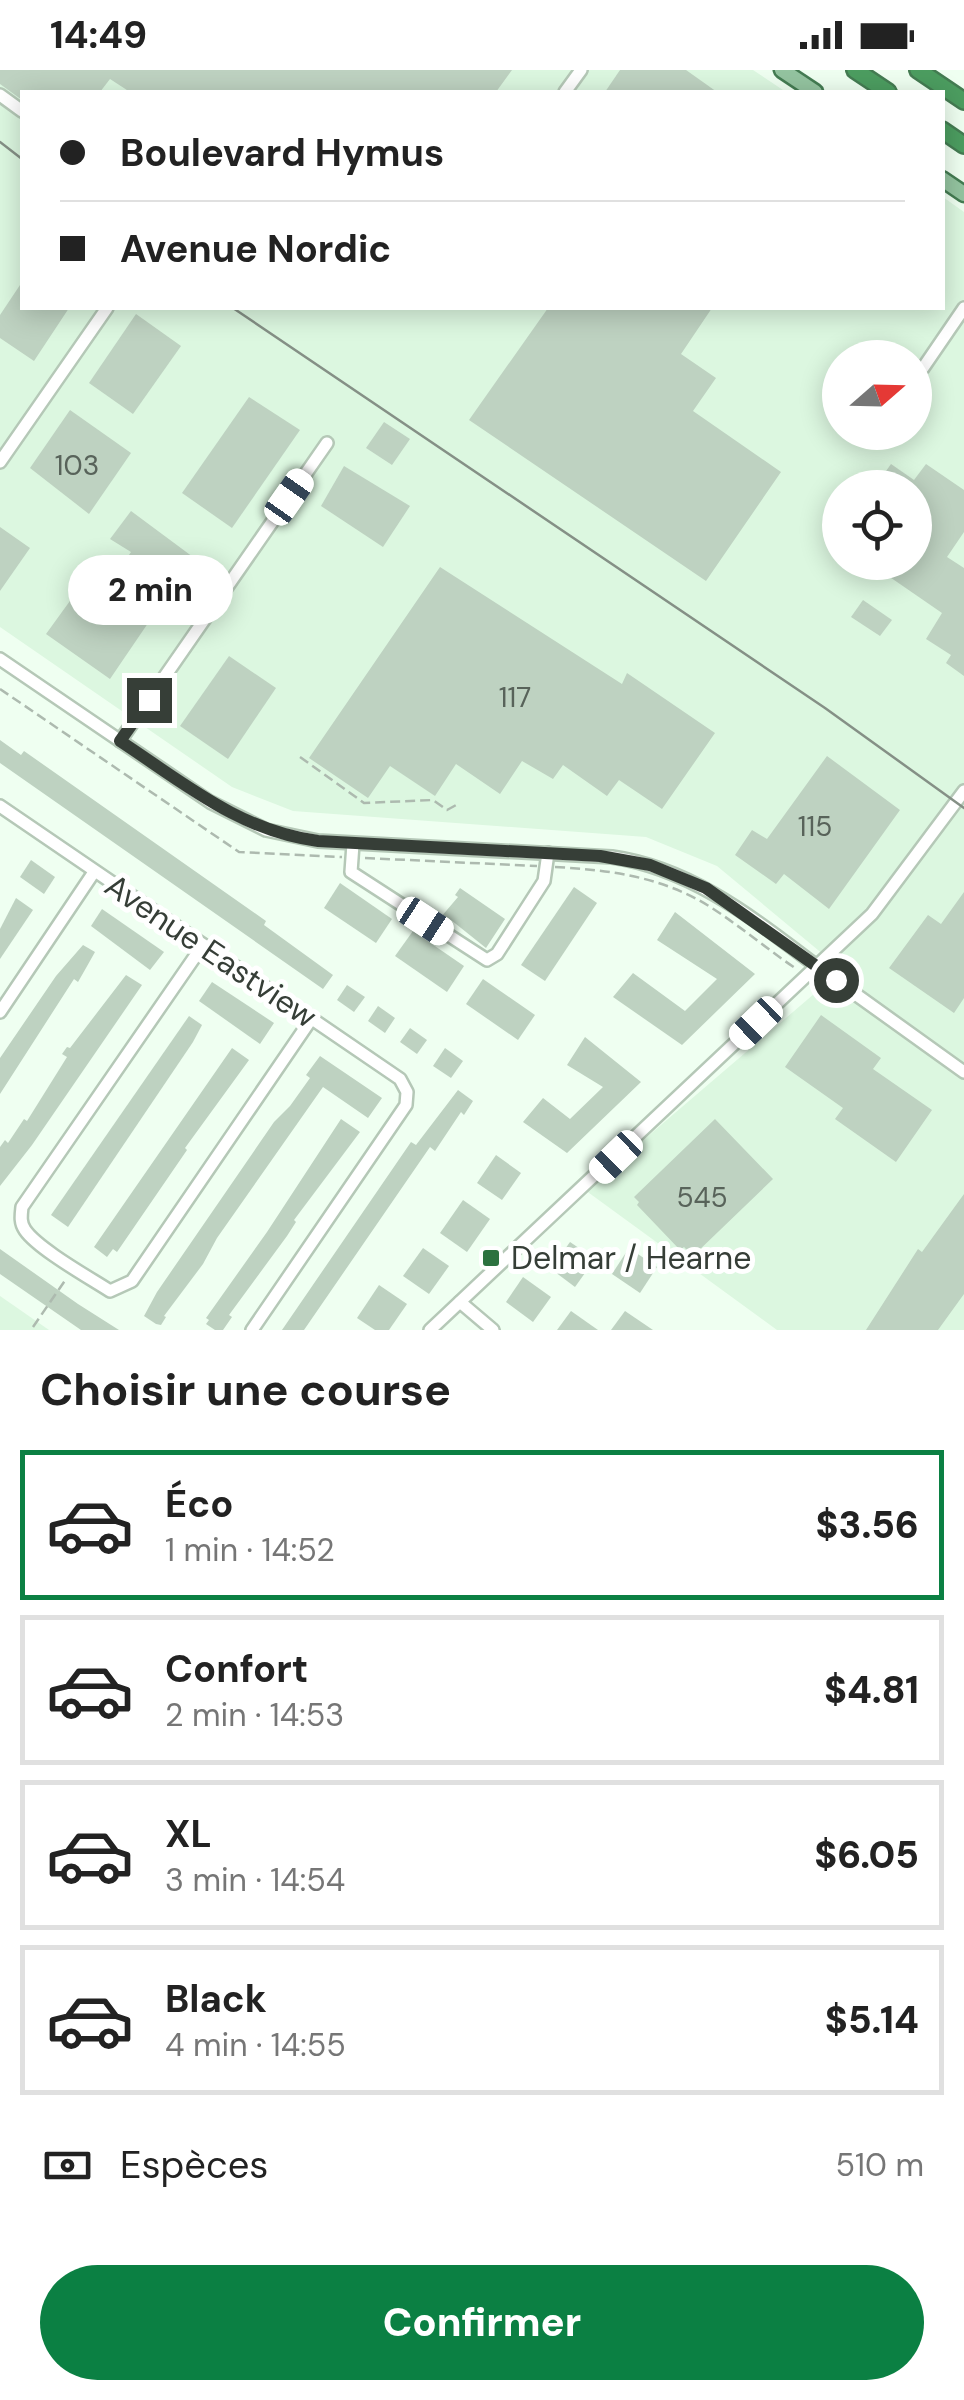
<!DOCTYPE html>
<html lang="fr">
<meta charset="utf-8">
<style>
:root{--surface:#fff;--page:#f6f6f6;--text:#222;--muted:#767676;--line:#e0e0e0;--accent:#0b8043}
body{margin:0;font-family:"DM Sans",sans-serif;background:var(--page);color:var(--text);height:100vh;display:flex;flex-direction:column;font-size:38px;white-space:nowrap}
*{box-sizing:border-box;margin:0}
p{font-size:32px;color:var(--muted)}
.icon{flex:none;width:55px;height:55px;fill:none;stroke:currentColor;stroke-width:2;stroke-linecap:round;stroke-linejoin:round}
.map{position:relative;height:1260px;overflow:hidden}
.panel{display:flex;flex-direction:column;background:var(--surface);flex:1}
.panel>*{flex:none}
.banner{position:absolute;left:20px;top:20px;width:925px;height:220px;border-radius:0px;box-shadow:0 5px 25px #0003;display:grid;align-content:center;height:220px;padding:0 40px;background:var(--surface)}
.needle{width:65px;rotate:70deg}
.tools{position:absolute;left:822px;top:270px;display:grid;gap:20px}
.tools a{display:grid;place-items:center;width:110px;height:110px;border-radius:50%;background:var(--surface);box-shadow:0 5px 25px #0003;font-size:50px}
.end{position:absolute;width:45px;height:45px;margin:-22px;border:12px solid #363e37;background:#fff;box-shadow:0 0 0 5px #fff}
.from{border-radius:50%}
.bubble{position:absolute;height:70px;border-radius:35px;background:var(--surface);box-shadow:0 5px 25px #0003;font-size:32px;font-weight:800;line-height:70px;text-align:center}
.car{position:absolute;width:30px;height:60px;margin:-30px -15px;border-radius:12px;box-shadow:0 0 8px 2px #0007;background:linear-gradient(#fff 24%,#345 0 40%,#fff 0 76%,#345 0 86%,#fff 0)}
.banner b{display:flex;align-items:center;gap:35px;height:95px;font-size:38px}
.banner b+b{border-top:2px solid var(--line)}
.banner i{width:25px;height:25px;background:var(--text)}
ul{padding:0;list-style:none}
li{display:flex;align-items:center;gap:30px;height:150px;margin:0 20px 15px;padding:0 20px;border:5px solid var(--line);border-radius:0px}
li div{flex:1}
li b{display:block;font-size:38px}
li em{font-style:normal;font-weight:800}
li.current{border-color:var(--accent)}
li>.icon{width:90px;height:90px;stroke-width:1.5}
h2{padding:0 40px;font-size:45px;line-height:120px}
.pay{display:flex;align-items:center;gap:25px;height:110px;padding:0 40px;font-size:38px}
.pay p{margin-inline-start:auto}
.primary-button{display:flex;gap:20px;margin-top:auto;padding:20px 40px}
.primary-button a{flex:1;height:115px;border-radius:60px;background:var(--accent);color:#fff;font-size:40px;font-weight:800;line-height:115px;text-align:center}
.status{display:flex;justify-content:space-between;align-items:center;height:70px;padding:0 50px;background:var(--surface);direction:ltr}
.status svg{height:28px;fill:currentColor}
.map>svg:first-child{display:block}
.built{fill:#dcf7e0;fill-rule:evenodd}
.building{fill:#bed2c1}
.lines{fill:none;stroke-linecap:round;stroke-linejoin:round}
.minor-casing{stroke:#b5c8b7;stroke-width:16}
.major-casing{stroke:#447c52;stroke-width:19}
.highway-casing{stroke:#447c52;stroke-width:20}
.path{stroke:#adbaaf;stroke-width:2.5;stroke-dasharray:10 5;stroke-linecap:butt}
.minor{stroke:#fff;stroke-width:11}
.major{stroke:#94c4a0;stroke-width:14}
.highway{stroke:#4c9d60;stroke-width:15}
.tram{stroke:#859086;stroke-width:2.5}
.route{stroke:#363e37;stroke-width:12}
.poi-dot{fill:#2c723f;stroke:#fff;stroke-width:4}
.labels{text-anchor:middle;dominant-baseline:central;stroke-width:10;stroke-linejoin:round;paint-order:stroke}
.number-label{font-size:28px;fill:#58635a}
.street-label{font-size:32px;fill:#363e37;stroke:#fff}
.poi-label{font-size:32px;fill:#363e37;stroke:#fff;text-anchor:start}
</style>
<div class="status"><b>14:49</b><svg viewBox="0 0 49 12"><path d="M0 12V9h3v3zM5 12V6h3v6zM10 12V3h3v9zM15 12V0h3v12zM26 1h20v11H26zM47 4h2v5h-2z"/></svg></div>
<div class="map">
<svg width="964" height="1260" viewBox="0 0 964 1260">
<rect width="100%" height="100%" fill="#effff1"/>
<g class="built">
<path d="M0,0H753L786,22H22V238H942L943,127L964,142V1260H777L585,1120L842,900L717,796L646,767L293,741L232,717L0,557ZM840,288H915V362H840ZM840,418H915V492H840Z"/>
<polygon points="0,1226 49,1260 0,1260"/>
</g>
<g class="building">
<polygon points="0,0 512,0 496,22 130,22 110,9 100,22 22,22 22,30 0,14"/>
<polygon points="620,0 686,0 717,22 605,22"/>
<polygon points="22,212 22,238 69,238 34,291 0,268 0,245"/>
<polygon points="548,238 712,238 681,284 716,308 693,341 781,402 706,511 469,350"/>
<polygon points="136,244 181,276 133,344 89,313"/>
<polygon points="249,327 300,360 232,458 182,423"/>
<polygon points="70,340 131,383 89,444 30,398"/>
<polygon points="384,352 410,369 392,395 366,378"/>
<polygon points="891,394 914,410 926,394 964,420 964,462 947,487 964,498 964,606 946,593 951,585 926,569 942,543 868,492 915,492 915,418 874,418"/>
<polygon points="344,396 410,436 383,477 321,436"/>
<polygon points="131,441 193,487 110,609 46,564 75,524 94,537 131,482 110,469"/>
<polygon points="0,457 30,478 0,521"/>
<polygon points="440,497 622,614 627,603 715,663 662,739 619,710 607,726 563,695 553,709 522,691 500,724 456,694 435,726 390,696 368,728 309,688"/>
<polygon points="863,530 892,550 880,566 851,547"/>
<polygon points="229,586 276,618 228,689 180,656"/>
<polygon points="0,670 21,685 24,681 266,851 264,855 333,905 323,919 0,693"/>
<polygon points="827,686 900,740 829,839 784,804 776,814 735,785 752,760 767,769"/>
<polygon points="31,790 55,807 44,824 20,807"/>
<polygon points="340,813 392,849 376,873 324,838"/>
<polygon points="574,817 597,833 545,911 521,895"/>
<polygon points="460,818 505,849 486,878 451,850 449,853 441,847 458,827 455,825"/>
<polygon points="964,822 964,928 954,943 889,898 928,845 941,854"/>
<polygon points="16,828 33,840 0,889 0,859"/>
<polygon points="102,839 164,882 150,900 91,856"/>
<polygon points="675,842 755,904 682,975 613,927 633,903 685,941 717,909 657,870"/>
<polygon points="413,861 464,896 447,922 395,886"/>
<polygon points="83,875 95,882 86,898 78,912 74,909 0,1024 0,988 56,906"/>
<polygon points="126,905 142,915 32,1075 0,1116 0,1077 5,1070 8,1073 24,1049 27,1051 67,987 62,984 67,977 70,978"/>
<polygon points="483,909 535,945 518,970 466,934"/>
<polygon points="212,912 274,953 260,974 199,931"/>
<polygon points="347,915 365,927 354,942 337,930"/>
<polygon points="378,936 395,948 385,963 368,951"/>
<polygon points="821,945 881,988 873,999 932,1040 896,1092 835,1049 843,1038 785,997"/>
<polygon points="189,946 202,955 193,972 68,1157 51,1145"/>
<polygon points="410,958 427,970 417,984 400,972"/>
<polygon points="585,967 641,1012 567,1083 523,1052 543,1028 570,1049 603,1017 567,995"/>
<polygon points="232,978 249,990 185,1078 187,1080 117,1182 113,1179 107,1187 94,1177"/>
<polygon points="445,978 463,991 451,1008 433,996"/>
<polygon points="320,986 382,1028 368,1048 323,1017 217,1168 203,1194 164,1246 166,1247 161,1255 156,1254 144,1246 157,1222 274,1052 290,1036 310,1008 306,1005"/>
<polygon points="458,1020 473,1031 464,1045 461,1042 435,1081 430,1077 304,1260 282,1260 411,1072 416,1075"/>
<polygon points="341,1049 360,1062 294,1150 296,1152 287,1166 229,1245 232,1247 223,1260 215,1260 206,1254 209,1250 206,1248 267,1162"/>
<polygon points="715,1049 773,1109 693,1186 684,1177 680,1180 637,1135 639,1132 634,1127"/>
<polygon points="496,1085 521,1103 502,1130 477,1113"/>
<polygon points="964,1124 964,1224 938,1260 866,1260 918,1179 922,1182"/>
<polygon points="463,1130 490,1149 467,1182 440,1163"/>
<polygon points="570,1172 595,1189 575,1217 551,1199"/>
<polygon points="423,1178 449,1196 429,1224 403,1206"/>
<polygon points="629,1178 657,1197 640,1223 612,1204"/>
<polygon points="0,1179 78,1234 119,1260 81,1260 0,1204"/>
<polygon points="523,1207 551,1227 533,1252 506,1232"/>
<polygon points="379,1215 407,1234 389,1260 375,1260 357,1248"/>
<polygon points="571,1241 598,1260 557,1260"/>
<polygon points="625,1241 653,1260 611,1260"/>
</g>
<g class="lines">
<g class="minor-casing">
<g id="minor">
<polyline points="565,22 581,0"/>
<polyline points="0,25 22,41"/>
<polyline points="923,298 964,238"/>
<polyline points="0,392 107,238"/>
<path d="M0,589L210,732L266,760L318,771L612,787C696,799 760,854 826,903C872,936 918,969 964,1002"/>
<polyline points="120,671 327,373"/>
<polyline points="0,736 400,1009 407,1022 406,1035 252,1260"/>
<polyline points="353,774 351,802 487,890 497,884 544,811 548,783"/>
<path d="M203,875L22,1137C21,1146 20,1153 25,1160C38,1179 90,1208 110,1221L132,1211L312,948"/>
<polyline points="0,942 94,802"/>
<polyline points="460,1232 493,1260"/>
<polyline points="430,1260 872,844 964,721"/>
</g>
</g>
<g class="major-casing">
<g id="major">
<polyline points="782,0 815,22"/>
<polyline points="942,109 964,124"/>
</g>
</g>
<g class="highway-casing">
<g id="highway">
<polyline points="855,0 888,22"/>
<polyline points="918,0 964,31"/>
<polyline points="942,60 964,75"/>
</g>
</g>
<g class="path">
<polyline points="0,619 239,782 342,787"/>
<polyline points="300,687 364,733 433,730 447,740 458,734"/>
<polyline points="365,788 537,796"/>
<path d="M555,797C611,800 664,807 712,838C741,857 767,879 795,898"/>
<polyline points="33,1257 66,1209"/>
</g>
<use href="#minor" class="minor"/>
<use href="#major" class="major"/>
<use href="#highway" class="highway"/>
<g class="tram">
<polyline points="0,72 22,89"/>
<polyline points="233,238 825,638 964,738"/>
</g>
</g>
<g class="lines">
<path class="route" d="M149,630L120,671C184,713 240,761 318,771L600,786L650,795L706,818L836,910"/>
</g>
<rect class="poi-dot" x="481" y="1178" width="20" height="20" rx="5"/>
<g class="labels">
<g class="number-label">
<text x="77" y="395">103</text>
<text x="515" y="627">117</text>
<text x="815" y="756">115</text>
<text x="702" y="1127">545</text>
</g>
<g class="street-label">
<text transform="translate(211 881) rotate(34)">Avenue Eastview</text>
</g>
<g class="poi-label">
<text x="511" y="1188">Delmar / Hearne</text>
</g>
</g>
</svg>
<div class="tools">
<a><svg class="needle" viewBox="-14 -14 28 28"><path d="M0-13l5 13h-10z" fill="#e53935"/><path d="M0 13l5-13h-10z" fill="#767676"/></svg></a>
<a><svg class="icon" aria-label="locate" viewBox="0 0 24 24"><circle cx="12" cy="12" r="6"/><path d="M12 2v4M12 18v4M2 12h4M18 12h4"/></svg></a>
</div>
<i class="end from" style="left:836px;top:910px"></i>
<i class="end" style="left:149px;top:630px"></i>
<div class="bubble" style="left:68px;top:485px;width:165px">2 min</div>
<i class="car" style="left:289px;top:427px;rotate:35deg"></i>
<i class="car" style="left:425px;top:851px;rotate:123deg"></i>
<i class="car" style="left:756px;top:953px;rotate:226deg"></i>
<i class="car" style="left:616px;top:1087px;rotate:226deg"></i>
<div class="banner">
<b><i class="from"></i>Boulevard Hymus</b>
<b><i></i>Avenue Nordic</b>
</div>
</div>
<section class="panel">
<h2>Choisir une course</h2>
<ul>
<li class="current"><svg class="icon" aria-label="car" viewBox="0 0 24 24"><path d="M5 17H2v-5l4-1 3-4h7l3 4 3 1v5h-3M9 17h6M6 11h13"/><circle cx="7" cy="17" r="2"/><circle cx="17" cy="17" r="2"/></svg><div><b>Éco</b><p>1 min · 14:52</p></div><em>$3.56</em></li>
<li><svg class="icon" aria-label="car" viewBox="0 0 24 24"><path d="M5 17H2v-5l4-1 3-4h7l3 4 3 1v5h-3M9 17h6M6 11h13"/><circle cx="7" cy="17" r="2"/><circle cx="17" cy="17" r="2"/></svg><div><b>Confort</b><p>2 min · 14:53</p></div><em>$4.81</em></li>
<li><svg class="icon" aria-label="car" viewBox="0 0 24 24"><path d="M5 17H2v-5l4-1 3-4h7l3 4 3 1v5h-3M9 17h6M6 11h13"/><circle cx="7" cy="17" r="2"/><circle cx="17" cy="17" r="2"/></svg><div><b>XL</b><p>3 min · 14:54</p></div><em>$6.05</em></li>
<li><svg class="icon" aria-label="car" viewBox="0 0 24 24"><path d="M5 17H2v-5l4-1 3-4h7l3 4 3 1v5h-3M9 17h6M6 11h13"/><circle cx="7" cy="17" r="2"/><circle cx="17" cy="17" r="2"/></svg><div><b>Black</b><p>4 min · 14:55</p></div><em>$5.14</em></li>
</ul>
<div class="pay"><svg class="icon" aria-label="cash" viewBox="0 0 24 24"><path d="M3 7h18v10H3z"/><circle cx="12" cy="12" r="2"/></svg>Espèces<p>510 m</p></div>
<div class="primary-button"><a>Confirmer</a></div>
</section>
